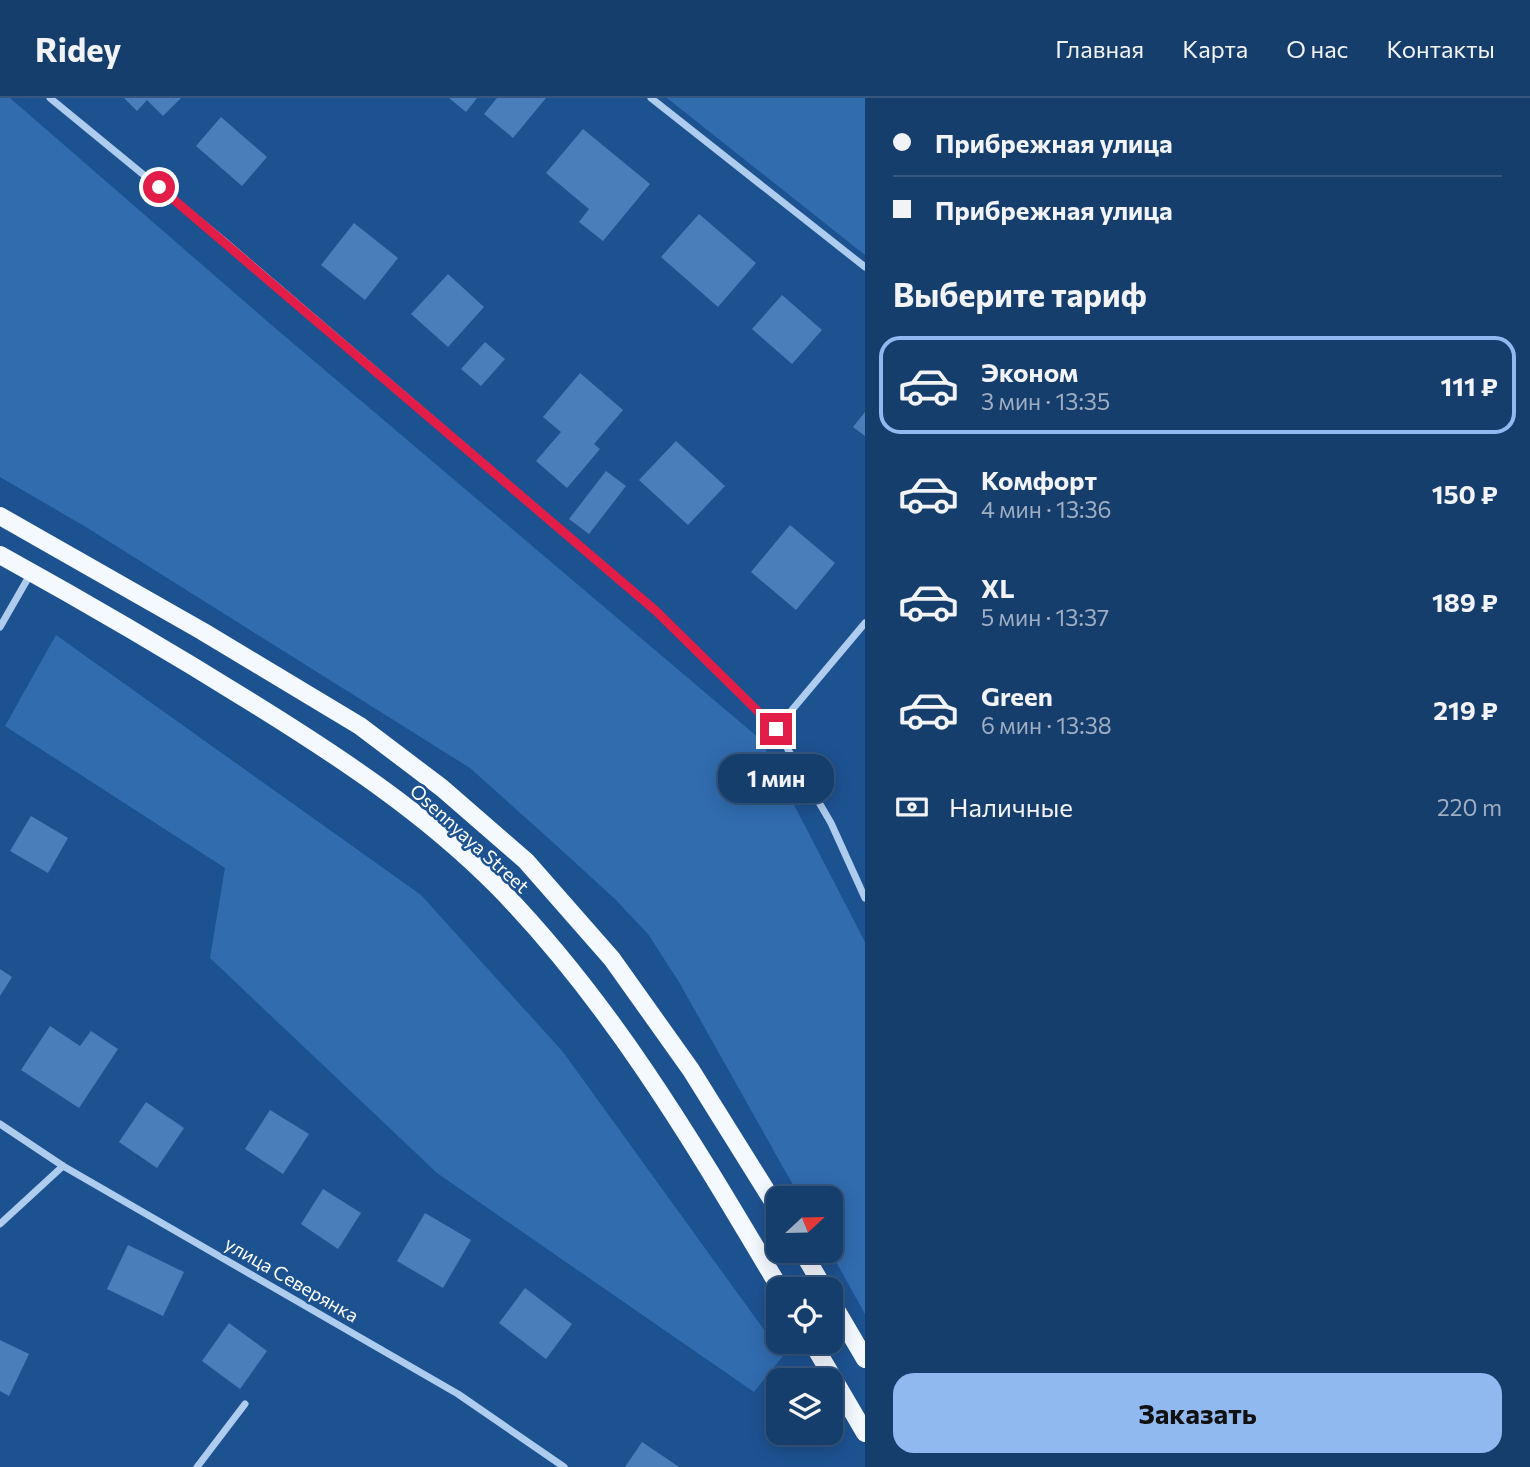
<!DOCTYPE html>
<html lang="ru">
<meta charset="utf-8">
<style>
:root{--surface:#163e6d;--page:#1f4572;--text:#f1f3f6;--muted:#9eaec2;--line:#355780;--accent:#90b9f0}
body{margin:0;font-family:Commissioner,sans-serif;background:var(--page);color:var(--text);height:100vh;display:flex;flex-direction:column;font-size:26px;white-space:nowrap}
*{box-sizing:border-box;margin:0}
p{font-size:23px;color:var(--muted)}
.icon{flex:none;width:38px;height:38px;fill:none;stroke:currentColor;stroke-width:2;stroke-linecap:round;stroke-linejoin:round}
.map{position:relative;flex:1;overflow:hidden}
.details{display:flex;flex-direction:column;background:var(--surface);width:665px}
.details>*{flex:none}
.hud{display:grid;align-content:center;height:154px;padding:0 28px;background:var(--surface)}
.needle{width:46px;rotate:68deg}
.buttons{position:absolute;left:766px;top:1088px;display:grid;gap:14px}
.buttons a{display:grid;place-items:center;width:77px;height:77px;border-radius:14px;background:var(--surface);box-shadow:0 4px 18px #0003,0 0 0 2px var(--line);font-size:35px}
.end{position:absolute;width:32px;height:32px;margin:-16px;border:9px solid #e11d48;background:#fff;box-shadow:0 0 0 4px #fff}
.from{border-radius:50%}
.bubble{position:absolute;height:49px;border-radius:21px;background:var(--surface);box-shadow:0 4px 18px #0003,0 0 0 2px var(--line);font-size:23px;font-weight:700;line-height:49px;text-align:center}
.hud b{display:flex;align-items:center;gap:24px;height:66px;font-size:26px}
.hud b+b{border-top:2px solid var(--line)}
.hud i{width:18px;height:18px;background:var(--text)}
ul{padding:0;list-style:none}
li{display:flex;align-items:center;gap:21px;height:98px;margin:0 14px 10px;padding:0 14px;border:4px solid transparent;border-radius:21px}
li div{flex:1}
li b{display:block;font-size:26px}
li em{font-style:normal;font-weight:700}
li.selected{border-color:var(--accent)}
li>.icon{width:63px;height:63px;stroke-width:1.5}
h2{padding:0 28px;font-size:32px;line-height:84px}
.pay{display:flex;align-items:center;gap:18px;height:77px;padding:0 28px;font-size:26px}
.pay p{margin-inline-start:auto}
.button{display:flex;gap:14px;margin-top:auto;padding:14px 28px}
.button a{flex:1;height:80px;border-radius:21px;background:var(--accent);color:#111;font-size:28px;font-weight:700;line-height:80px;text-align:center}
header{display:flex;align-items:center;gap:42px;box-sizing:border-box;height:98px;padding:0 35px;background:var(--surface);border-bottom:2px solid var(--line)}
header strong{font-size:33px}
nav{display:flex;gap:38px;margin-inline-start:auto;font-size:24px}
main{display:flex;flex:1;min-height:0}
.map>svg:first-child{display:block}
.green{fill:#316caf}
.building{fill:#4a7eba}
.lines{fill:none;stroke-linecap:round;stroke-linejoin:round}
.street{stroke:#aeccee;stroke-width:7}
.primary{stroke:#f4f9ff;stroke-width:18}
.route{stroke:#e11d48;stroke-width:9}
.labels{text-anchor:middle;dominant-baseline:central;stroke-width:5;stroke-linejoin:round;paint-order:stroke}
.street-label{font-size:19px;fill:#fff;stroke:#1d5291}
</style>
<header>
<strong>Ridey</strong>
<nav><a>Главная</a><a>Карта</a><a>О нас</a><a>Контакты</a></nav>
</header>
<main>
<div class="map">
<svg width="865" height="1369" viewBox="0 0 865 1369">
<rect width="100%" height="100%" fill="#1d5291"/>
<g class="green">
<polygon points="0,0 10,0 268,224 760,641 865,844 865,1216 830,1153 831,1101 801,1101 679,884 648,836 615,801 557,748 470,670 86,429 0,379"/>
<polygon points="667,0 865,0 865,157"/>
<polygon points="56,537 421,797 563,954 783,1258 754,1294 437,1075 210,860 225,770 5,628"/>
</g>
<g class="building">
<polygon points="124,0 181,0 163,18 147,2 137,13"/>
<polygon points="449,0 477,0 466,14"/>
<polygon points="497,0 546,0 513,40 484,16"/>
<polygon points="221,19 267,59 242,88 196,48"/>
<polygon points="583,31 650,86 603,143 579,124 589,111 546,75"/>
<polygon points="699,116 756,165 718,209 661,159"/>
<polygon points="354,125 398,160 365,202 321,167"/>
<polygon points="448,176 484,209 448,249 411,216"/>
<polygon points="782,197 822,232 792,266 752,231"/>
<polygon points="485,244 505,261 481,288 461,271"/>
<polygon points="580,275 623,312 594,346 600,351 567,390 536,363 561,334 543,319"/>
<polygon points="865,314 865,338 853,329"/>
<polygon points="676,343 725,388 688,427 639,382"/>
<polygon points="606,373 626,388 589,436 569,421"/>
<polygon points="790,427 835,465 796,512 751,474"/>
<polygon points="31,718 68,740 48,775 10,753"/>
<polygon points="0,871 12,879 0,898"/>
<polygon points="50,928 80,948 91,933 118,951 79,1010 21,972"/>
<polygon points="146,1004 184,1030 157,1070 119,1044"/>
<polygon points="270,1012 309,1036 283,1076 245,1051"/>
<polygon points="323,1091 361,1115 338,1151 301,1126"/>
<polygon points="425,1115 471,1142 443,1190 397,1163"/>
<polygon points="128,1147 184,1174 163,1218 107,1191"/>
<polygon points="525,1190 572,1226 546,1261 499,1225"/>
<polygon points="229,1225 267,1253 240,1291 202,1263"/>
<polygon points="0,1242 29,1256 9,1298 0,1293"/>
<polygon points="642,1344 679,1369 625,1369"/>
</g>
<g class="lines">
<g class="street">
<polyline points="50,0 223,142 656,513 776,631 831,725 865,800"/>
<polyline points="651,0 865,169"/>
<polyline points="0,529 31,475"/>
<polyline points="776,631 865,525"/>
<polyline points="0,1026 63,1068 458,1296 564,1369"/>
<polyline points="0,1126 63,1068"/>
<polyline points="197,1369 245,1306"/>
</g>
<g class="primary">
<polyline points="0,418 202,533 360,628 442,690 526,763 612,861 691,972 779,1113"/>
<path d="M0,457C85,504 169,553 251,604C338,658 425,715 497,788C613,906 697,1051 781,1192"/>
<polyline points="802,1153 825,1192"/>
<polyline points="831,1203 865,1261"/>
<polyline points="812,1244 865,1335"/>
</g>
</g>
<g class="lines">
<polyline class="route" points="159,89 656,513 776,631"/>
</g>
<g class="labels">
<g class="street-label">
<text transform="translate(470 740) rotate(42)">Osennyaya Street</text>
<text transform="translate(292 1181) rotate(30)">улица Северянка</text>
</g>
</g>
</svg>
<div class="buttons">
<a><svg class="needle" viewBox="-14 -14 28 28"><path d="M0-13l5 13h-10z" fill="#e53935"/><path d="M0 13l5-13h-10z" fill="#9eaec2"/></svg></a>
<a><svg class="icon" aria-label="locate" viewBox="0 0 24 24"><circle cx="12" cy="12" r="6"/><path d="M12 2v4M12 18v4M2 12h4M18 12h4"/></svg></a>
<a><svg class="icon" aria-label="layers" viewBox="0 0 24 24"><path d="M12 4l9 5-9 5-9-5zM3 14l9 5 9-5"/></svg></a>
</div>
<i class="end from" style="left:159px;top:89px"></i>
<i class="end" style="left:776px;top:631px"></i>
<div class="bubble" style="left:718px;top:656px;width:116px">1 мин</div>
</div>
<section class="details">
<div class="hud">
<b><i class="from"></i>Прибрежная улица</b>
<b><i></i>Прибрежная улица</b>
</div>
<h2>Выберите тариф</h2>
<ul>
<li class="selected"><svg class="icon" aria-label="car" viewBox="0 0 24 24"><path d="M5 17H2v-5l4-1 3-4h7l3 4 3 1v5h-3M9 17h6M6 11h13"/><circle cx="7" cy="17" r="2"/><circle cx="17" cy="17" r="2"/></svg><div><b>Эконом</b><p>3 мин · 13:35</p></div><em>111 ₽</em></li>
<li><svg class="icon" aria-label="car" viewBox="0 0 24 24"><path d="M5 17H2v-5l4-1 3-4h7l3 4 3 1v5h-3M9 17h6M6 11h13"/><circle cx="7" cy="17" r="2"/><circle cx="17" cy="17" r="2"/></svg><div><b>Комфорт</b><p>4 мин · 13:36</p></div><em>150 ₽</em></li>
<li><svg class="icon" aria-label="car" viewBox="0 0 24 24"><path d="M5 17H2v-5l4-1 3-4h7l3 4 3 1v5h-3M9 17h6M6 11h13"/><circle cx="7" cy="17" r="2"/><circle cx="17" cy="17" r="2"/></svg><div><b>XL</b><p>5 мин · 13:37</p></div><em>189 ₽</em></li>
<li><svg class="icon" aria-label="car" viewBox="0 0 24 24"><path d="M5 17H2v-5l4-1 3-4h7l3 4 3 1v5h-3M9 17h6M6 11h13"/><circle cx="7" cy="17" r="2"/><circle cx="17" cy="17" r="2"/></svg><div><b>Green</b><p>6 мин · 13:38</p></div><em>219 ₽</em></li>
</ul>
<div class="pay"><svg class="icon" aria-label="cash" viewBox="0 0 24 24"><path d="M3 7h18v10H3z"/><circle cx="12" cy="12" r="2"/></svg>Наличные<p>220 m</p></div>
<div class="button"><a>Заказать</a></div>
</section>
</main>
